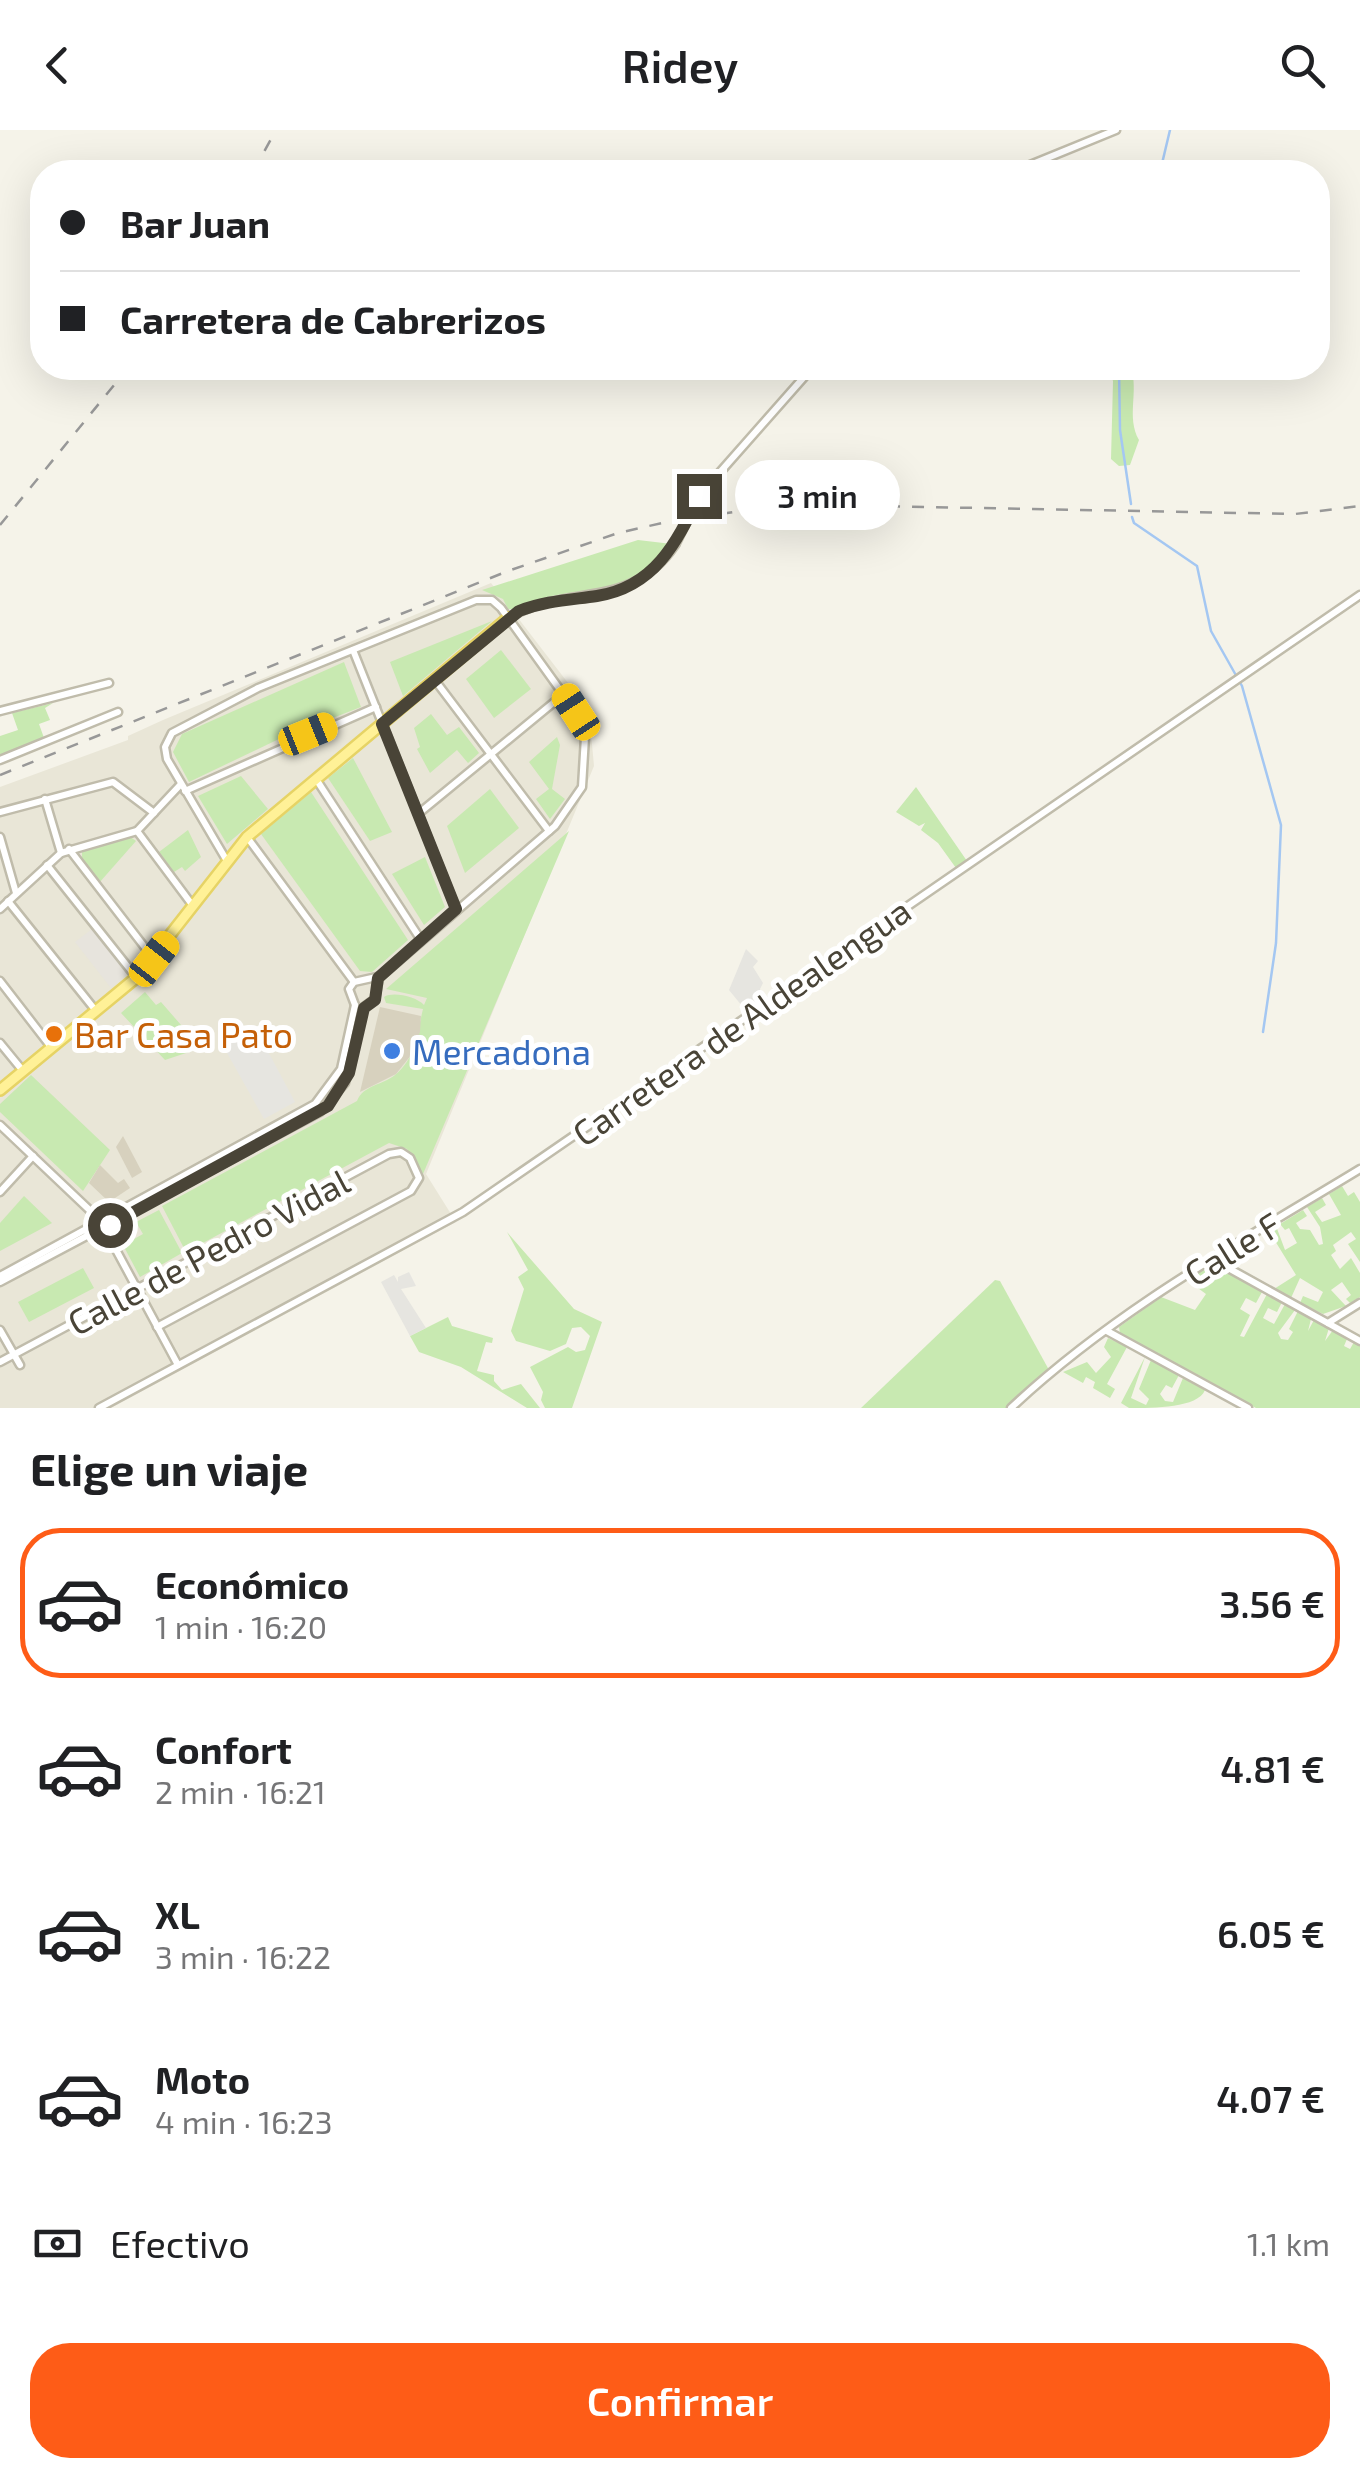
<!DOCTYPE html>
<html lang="es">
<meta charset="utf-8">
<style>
:root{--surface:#fff;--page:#f2f2f2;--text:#202124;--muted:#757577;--line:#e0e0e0;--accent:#fe5c17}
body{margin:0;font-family:"Exo 2",sans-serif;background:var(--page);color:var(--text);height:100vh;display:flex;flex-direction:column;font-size:38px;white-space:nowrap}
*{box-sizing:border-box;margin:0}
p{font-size:32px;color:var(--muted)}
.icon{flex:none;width:55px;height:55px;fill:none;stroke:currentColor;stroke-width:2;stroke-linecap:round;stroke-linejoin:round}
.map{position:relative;height:1278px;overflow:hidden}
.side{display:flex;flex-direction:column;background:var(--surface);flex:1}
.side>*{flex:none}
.top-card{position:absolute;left:30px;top:30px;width:1300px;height:220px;border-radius:40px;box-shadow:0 10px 40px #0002;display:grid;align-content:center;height:220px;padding:0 30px;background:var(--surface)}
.end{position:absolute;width:45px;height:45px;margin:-22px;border:12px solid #494437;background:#fff;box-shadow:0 0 0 5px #fff}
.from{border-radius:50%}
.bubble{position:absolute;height:70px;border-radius:35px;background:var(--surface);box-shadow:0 10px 40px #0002;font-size:32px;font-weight:600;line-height:70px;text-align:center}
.car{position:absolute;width:30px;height:60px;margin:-30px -15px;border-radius:12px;box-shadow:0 0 8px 2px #0007;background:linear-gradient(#f5c518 24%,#345 0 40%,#f5c518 0 76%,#345 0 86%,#f5c518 0)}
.top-card b{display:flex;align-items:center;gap:35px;height:95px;font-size:38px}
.top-card b+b{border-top:2px solid var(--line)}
.top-card i{width:25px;height:25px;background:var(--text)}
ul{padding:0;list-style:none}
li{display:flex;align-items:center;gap:30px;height:150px;margin:0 20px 15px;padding:0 10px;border:5px solid transparent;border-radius:40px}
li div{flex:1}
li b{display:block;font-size:38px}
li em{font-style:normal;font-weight:600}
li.current{border-color:var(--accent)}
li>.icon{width:90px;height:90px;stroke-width:1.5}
h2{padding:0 30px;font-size:45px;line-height:120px}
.pay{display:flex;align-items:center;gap:25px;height:110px;padding:0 30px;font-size:38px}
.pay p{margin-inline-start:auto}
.primary-button{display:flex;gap:20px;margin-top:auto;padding:20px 30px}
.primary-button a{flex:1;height:115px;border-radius:40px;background:var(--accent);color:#fff;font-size:40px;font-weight:600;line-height:115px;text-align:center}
header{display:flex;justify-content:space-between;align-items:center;height:130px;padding:0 30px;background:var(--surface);font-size:45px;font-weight:600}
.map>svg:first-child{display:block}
.residential{fill:#e9e6d7}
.industrial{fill:#e7e4dd}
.green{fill:#c8e9b1}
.parking{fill:#e6e5e0}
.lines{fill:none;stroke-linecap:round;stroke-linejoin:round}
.stream{stroke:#a4c7f2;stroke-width:2.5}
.building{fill:#d7d1be}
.minor-casing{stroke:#c0bcab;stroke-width:11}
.major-casing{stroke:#e6d365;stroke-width:14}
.minor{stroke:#fff;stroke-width:6}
.major{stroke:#fff197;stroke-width:9}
.rail{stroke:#989898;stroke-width:2.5;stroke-dasharray:12 12;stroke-linecap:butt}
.minor-bridge-casing{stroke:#c0bcab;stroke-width:11;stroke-linecap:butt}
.minor-bridge{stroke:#fff;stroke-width:6}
.route{stroke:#494437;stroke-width:12}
.food-dot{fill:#e8710a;stroke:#fff;stroke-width:4}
.shop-dot{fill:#3f7fe0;stroke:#fff;stroke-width:4}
.labels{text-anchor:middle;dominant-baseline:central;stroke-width:10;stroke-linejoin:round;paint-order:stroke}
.street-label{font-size:35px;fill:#494437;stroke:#fff}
.food-label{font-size:35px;fill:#c56008;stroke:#fff;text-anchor:start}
.shop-label{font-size:35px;fill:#366cbe;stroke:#fff;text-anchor:start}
</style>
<header><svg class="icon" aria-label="back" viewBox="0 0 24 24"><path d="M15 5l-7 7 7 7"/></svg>Ridey<svg class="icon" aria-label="search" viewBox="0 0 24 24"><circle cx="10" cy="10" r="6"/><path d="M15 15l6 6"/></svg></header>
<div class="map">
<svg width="1360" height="1278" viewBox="0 0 1360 1278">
<rect width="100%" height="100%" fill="#f5f3e9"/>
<polygon class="residential" points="491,453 595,588 590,592 594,636 426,1044 456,1092 111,1278 0,1278 0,657 128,610 128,606 163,590"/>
<polygon class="industrial" points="92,799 127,844 111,858 75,812"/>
<g class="green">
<path d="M1108,238H1131C1139,262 1126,287 1139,310L1130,335L1119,336L1111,329L1113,251Z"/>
<path d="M638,410L672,414C634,460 606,456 552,466C538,469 526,475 514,479H508L503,469L482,460Z"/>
<polygon points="492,491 403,566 390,532"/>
<polygon points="501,520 531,559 494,588 466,549"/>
<polygon points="344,532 361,577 281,608 189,652 173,622 182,604"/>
<polygon points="53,573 45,578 50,590 39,594 44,608 0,626 0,606 18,600 12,583"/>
<polygon points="431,584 447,605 459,597 479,623 468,633 457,620 430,643 417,619 420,617 414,598"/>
<polygon points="557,607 560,615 552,659 565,669 550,689 536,669 549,659 529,632"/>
<polygon points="353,628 392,702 370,711 328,648"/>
<polygon points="241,646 268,679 227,714 198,666"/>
<polygon points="916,657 967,731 956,738 938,713 921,700 925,693 919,696 896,682"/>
<polygon points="490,659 519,698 465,743 447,696"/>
<polygon points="311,662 408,810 372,842 360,841 261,704"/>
<polygon points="188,700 201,727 185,741 182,737 174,742 159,722"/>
<path d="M569,701L423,1044L407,1019L389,1013L186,1122L162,1076L357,971C363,955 383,955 395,945C417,927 417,903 423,879L386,873L384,867C393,861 417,867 424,875L427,868L386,859Z"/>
<polygon points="129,706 136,711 99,753 82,730 82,721"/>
<polygon points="425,727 445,777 424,795 392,744"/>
<polygon points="145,862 156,875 161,872 201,918 165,930 121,883"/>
<polygon points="31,945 110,1020 83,1061 0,982 0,974"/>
<polygon points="1342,1056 1348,1066 1354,1062 1360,1072 1360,1132 1348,1114 1356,1109 1351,1102 1333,1115 1336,1121 1331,1125 1340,1139 1351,1128 1360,1143 1360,1167 1350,1173 1346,1169 1351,1165 1342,1152 1331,1160 1346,1176 1323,1184 1300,1173 1303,1166 1318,1172 1323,1162 1300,1148 1291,1168 1274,1159 1296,1145 1269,1101 1276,1096 1285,1120 1297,1113 1289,1098 1285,1100 1280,1094 1303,1080 1307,1086 1296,1093 1300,1099 1310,1100 1319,1115 1323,1114 1320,1097 1307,1077 1322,1068 1326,1075 1315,1082 1322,1092 1341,1085 1329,1064"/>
<polygon points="24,1066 52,1093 0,1121 0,1093"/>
<polygon points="159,1080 182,1123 140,1147 123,1115 143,1104 136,1092"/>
<polygon points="507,1102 574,1179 602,1192 572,1278 545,1278 541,1270 543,1262 530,1237 568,1217 576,1222 585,1220 590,1206 581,1197 572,1198 566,1214 550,1221 516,1211 511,1201 524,1159 518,1147 528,1140"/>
<polygon points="1213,1135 1262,1162 1256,1173 1246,1168 1240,1179 1250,1185 1240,1206 1244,1207 1267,1164 1282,1172 1277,1182 1268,1178 1263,1188 1274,1194 1285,1174 1295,1180 1278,1203 1281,1209 1288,1210 1293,1202 1289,1199 1298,1181 1311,1189 1308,1201 1314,1190 1329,1198 1325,1211 1333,1200 1347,1209 1344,1216 1350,1219 1354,1212 1360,1216 1360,1278 1256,1278 1120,1203 1119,1197 1161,1167 1195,1180 1206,1164 1191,1153 1190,1147"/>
<polygon points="83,1138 94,1158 29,1192 18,1172"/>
<polygon points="995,1150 1000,1151 1049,1240 1006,1278 861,1278"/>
<polygon points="448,1187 452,1196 493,1208 492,1213 486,1212 477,1241 494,1245 494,1251 502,1260 521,1254 540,1278 527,1278 461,1237 419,1222 410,1206"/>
<polygon points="1108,1208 1127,1217 1107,1254 1115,1259 1110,1268 1093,1258 1095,1252 1086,1247 1083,1253 1063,1242 1087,1232 1096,1243 1111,1227 1104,1217"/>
<path d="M1145,1227L1131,1268L1146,1275L1149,1269L1139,1259L1151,1230L1179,1245L1172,1258L1166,1255L1160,1264L1165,1271L1173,1272L1183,1248L1205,1260C1198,1278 1154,1278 1129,1278L1121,1273Z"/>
</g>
<g class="parking">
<polygon points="746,819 758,831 753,837 763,853 760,859 764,870 747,882 729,860"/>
<polygon points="255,897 295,972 264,989 222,914"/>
<polygon points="409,1142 416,1156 401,1159 426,1198 410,1206 381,1152 394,1145 398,1152 398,1147"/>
</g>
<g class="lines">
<g class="stream">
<polyline points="1160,42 1170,0"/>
<polyline points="1119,238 1120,300 1131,374"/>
<polyline points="1132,387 1134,393 1197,436 1211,501 1242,556 1281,695 1276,813 1263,902"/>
</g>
</g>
<g class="building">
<polygon points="380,877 421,886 420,902 412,924 396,944 360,962"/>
<polygon points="123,1006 142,1042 132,1048 116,1017"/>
<polygon points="100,1035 118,1053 124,1049 130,1058 109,1072 89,1053"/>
</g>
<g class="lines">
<g class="minor-casing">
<g id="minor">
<polyline points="1013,42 1116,0"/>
<polyline points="699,366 812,238"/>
<path d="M508,488C569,453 629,482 675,415"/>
<polyline points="353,520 456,779"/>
<polyline points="434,549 549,701"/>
<polyline points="0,581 109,553"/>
<polyline points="0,630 118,582"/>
<polyline points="316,649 421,810"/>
<polyline points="185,661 376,577"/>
<polyline points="45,669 61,723"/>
<polyline points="0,682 113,652 154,683"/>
<polyline points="418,684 564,564"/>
<polyline points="137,701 193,776"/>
<polyline points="0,707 16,763"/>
<polyline points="247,707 354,852"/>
<polyline points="69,719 153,828"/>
<polyline points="227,731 167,629 165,617 172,603 258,558 476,470 492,470 501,478 576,582 585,607 582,657 555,696 381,846 354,852 349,859 355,875"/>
<polyline points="47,735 136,847"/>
<polyline points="8,771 96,881"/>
<polyline points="0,779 61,723 137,701 181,654"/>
<polyline points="0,851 51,917"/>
<polyline points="364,877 375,869 379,848"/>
<polyline points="0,913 23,941"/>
<polyline points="0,995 100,1090 178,1235"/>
<polyline points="0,1062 33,1026"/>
<polyline points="1212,1129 1360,1211"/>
<polyline points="0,1146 315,974 341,939 355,875"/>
<polyline points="0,1152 320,982 345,953 364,877"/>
<polyline points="1328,1193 1360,1173"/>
<polyline points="0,1200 20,1235"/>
<polyline points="1107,1201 1248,1278"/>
<polyline points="0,1232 389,1024 401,1022 410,1028 419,1048 411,1061 157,1197"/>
<polyline points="99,1278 463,1082 1360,465"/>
<path d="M1011,1278C1114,1181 1240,1112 1360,1039"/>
</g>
</g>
<g class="major-casing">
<polyline id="major" points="0,960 137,847 247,707 508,488"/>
</g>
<use href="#minor" class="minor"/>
<use href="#major" class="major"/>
<g class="rail">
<polyline points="253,42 276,0"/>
<polyline points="0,395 128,238"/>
<polyline points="0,645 508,441 618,403 662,393 740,381 874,376 1295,384 1360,376"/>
</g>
<g class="minor-bridge-casing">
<polyline id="minor-bridge" points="675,415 699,366"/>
</g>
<use href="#minor-bridge" class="minor-bridge"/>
</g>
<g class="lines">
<path class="route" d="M110,1095L328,976L349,943L364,878L375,870L378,848L456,779L382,594L519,481C545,471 569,470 597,466C654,457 676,414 699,366"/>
</g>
<circle class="food-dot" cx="54" cy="904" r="10"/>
<circle class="shop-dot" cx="392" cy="921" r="10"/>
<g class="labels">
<g class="street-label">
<text transform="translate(741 891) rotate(-35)">Carretera de Aldealengua</text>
<text transform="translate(1232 1118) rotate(-32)">Calle F</text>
<text transform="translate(208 1121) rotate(-28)">Calle de Pedro Vidal</text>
</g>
<g class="food-label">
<text x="74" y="904">Bar Casa Pato</text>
</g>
<g class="shop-label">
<text x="412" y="921">Mercadona</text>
</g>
</g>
</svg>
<i class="end from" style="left:110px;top:1095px"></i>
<i class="end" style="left:699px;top:366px"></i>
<div class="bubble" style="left:735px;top:330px;width:165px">3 min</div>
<i class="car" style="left:576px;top:582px;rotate:327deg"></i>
<i class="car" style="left:308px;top:604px;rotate:68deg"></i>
<i class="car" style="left:154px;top:829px;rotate:38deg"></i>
<div class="top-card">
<b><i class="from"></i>Bar Juan</b>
<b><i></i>Carretera de Cabrerizos</b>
</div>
</div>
<section class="side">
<h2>Elige un viaje</h2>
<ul>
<li class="current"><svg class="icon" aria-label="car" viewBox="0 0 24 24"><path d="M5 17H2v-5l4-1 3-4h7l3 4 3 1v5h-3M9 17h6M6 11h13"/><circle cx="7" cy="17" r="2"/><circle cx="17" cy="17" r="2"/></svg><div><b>Económico</b><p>1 min · 16:20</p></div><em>3.56 €</em></li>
<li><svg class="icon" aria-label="car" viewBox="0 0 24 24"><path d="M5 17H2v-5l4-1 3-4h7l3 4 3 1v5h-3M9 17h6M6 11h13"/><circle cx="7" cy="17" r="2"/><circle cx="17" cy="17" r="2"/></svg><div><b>Confort</b><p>2 min · 16:21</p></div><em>4.81 €</em></li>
<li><svg class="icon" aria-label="car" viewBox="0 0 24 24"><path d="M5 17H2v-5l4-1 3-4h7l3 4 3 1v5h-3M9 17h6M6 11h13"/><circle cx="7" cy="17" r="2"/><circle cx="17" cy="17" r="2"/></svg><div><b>XL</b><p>3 min · 16:22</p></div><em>6.05 €</em></li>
<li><svg class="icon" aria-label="car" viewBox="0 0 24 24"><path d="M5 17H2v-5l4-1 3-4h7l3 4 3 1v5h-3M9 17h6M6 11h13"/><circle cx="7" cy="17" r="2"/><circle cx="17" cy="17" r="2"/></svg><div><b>Moto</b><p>4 min · 16:23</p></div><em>4.07 €</em></li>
</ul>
<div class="pay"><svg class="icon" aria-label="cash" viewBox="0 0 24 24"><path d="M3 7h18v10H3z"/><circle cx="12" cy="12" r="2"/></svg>Efectivo<p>1.1 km</p></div>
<div class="primary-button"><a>Confirmar</a></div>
</section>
